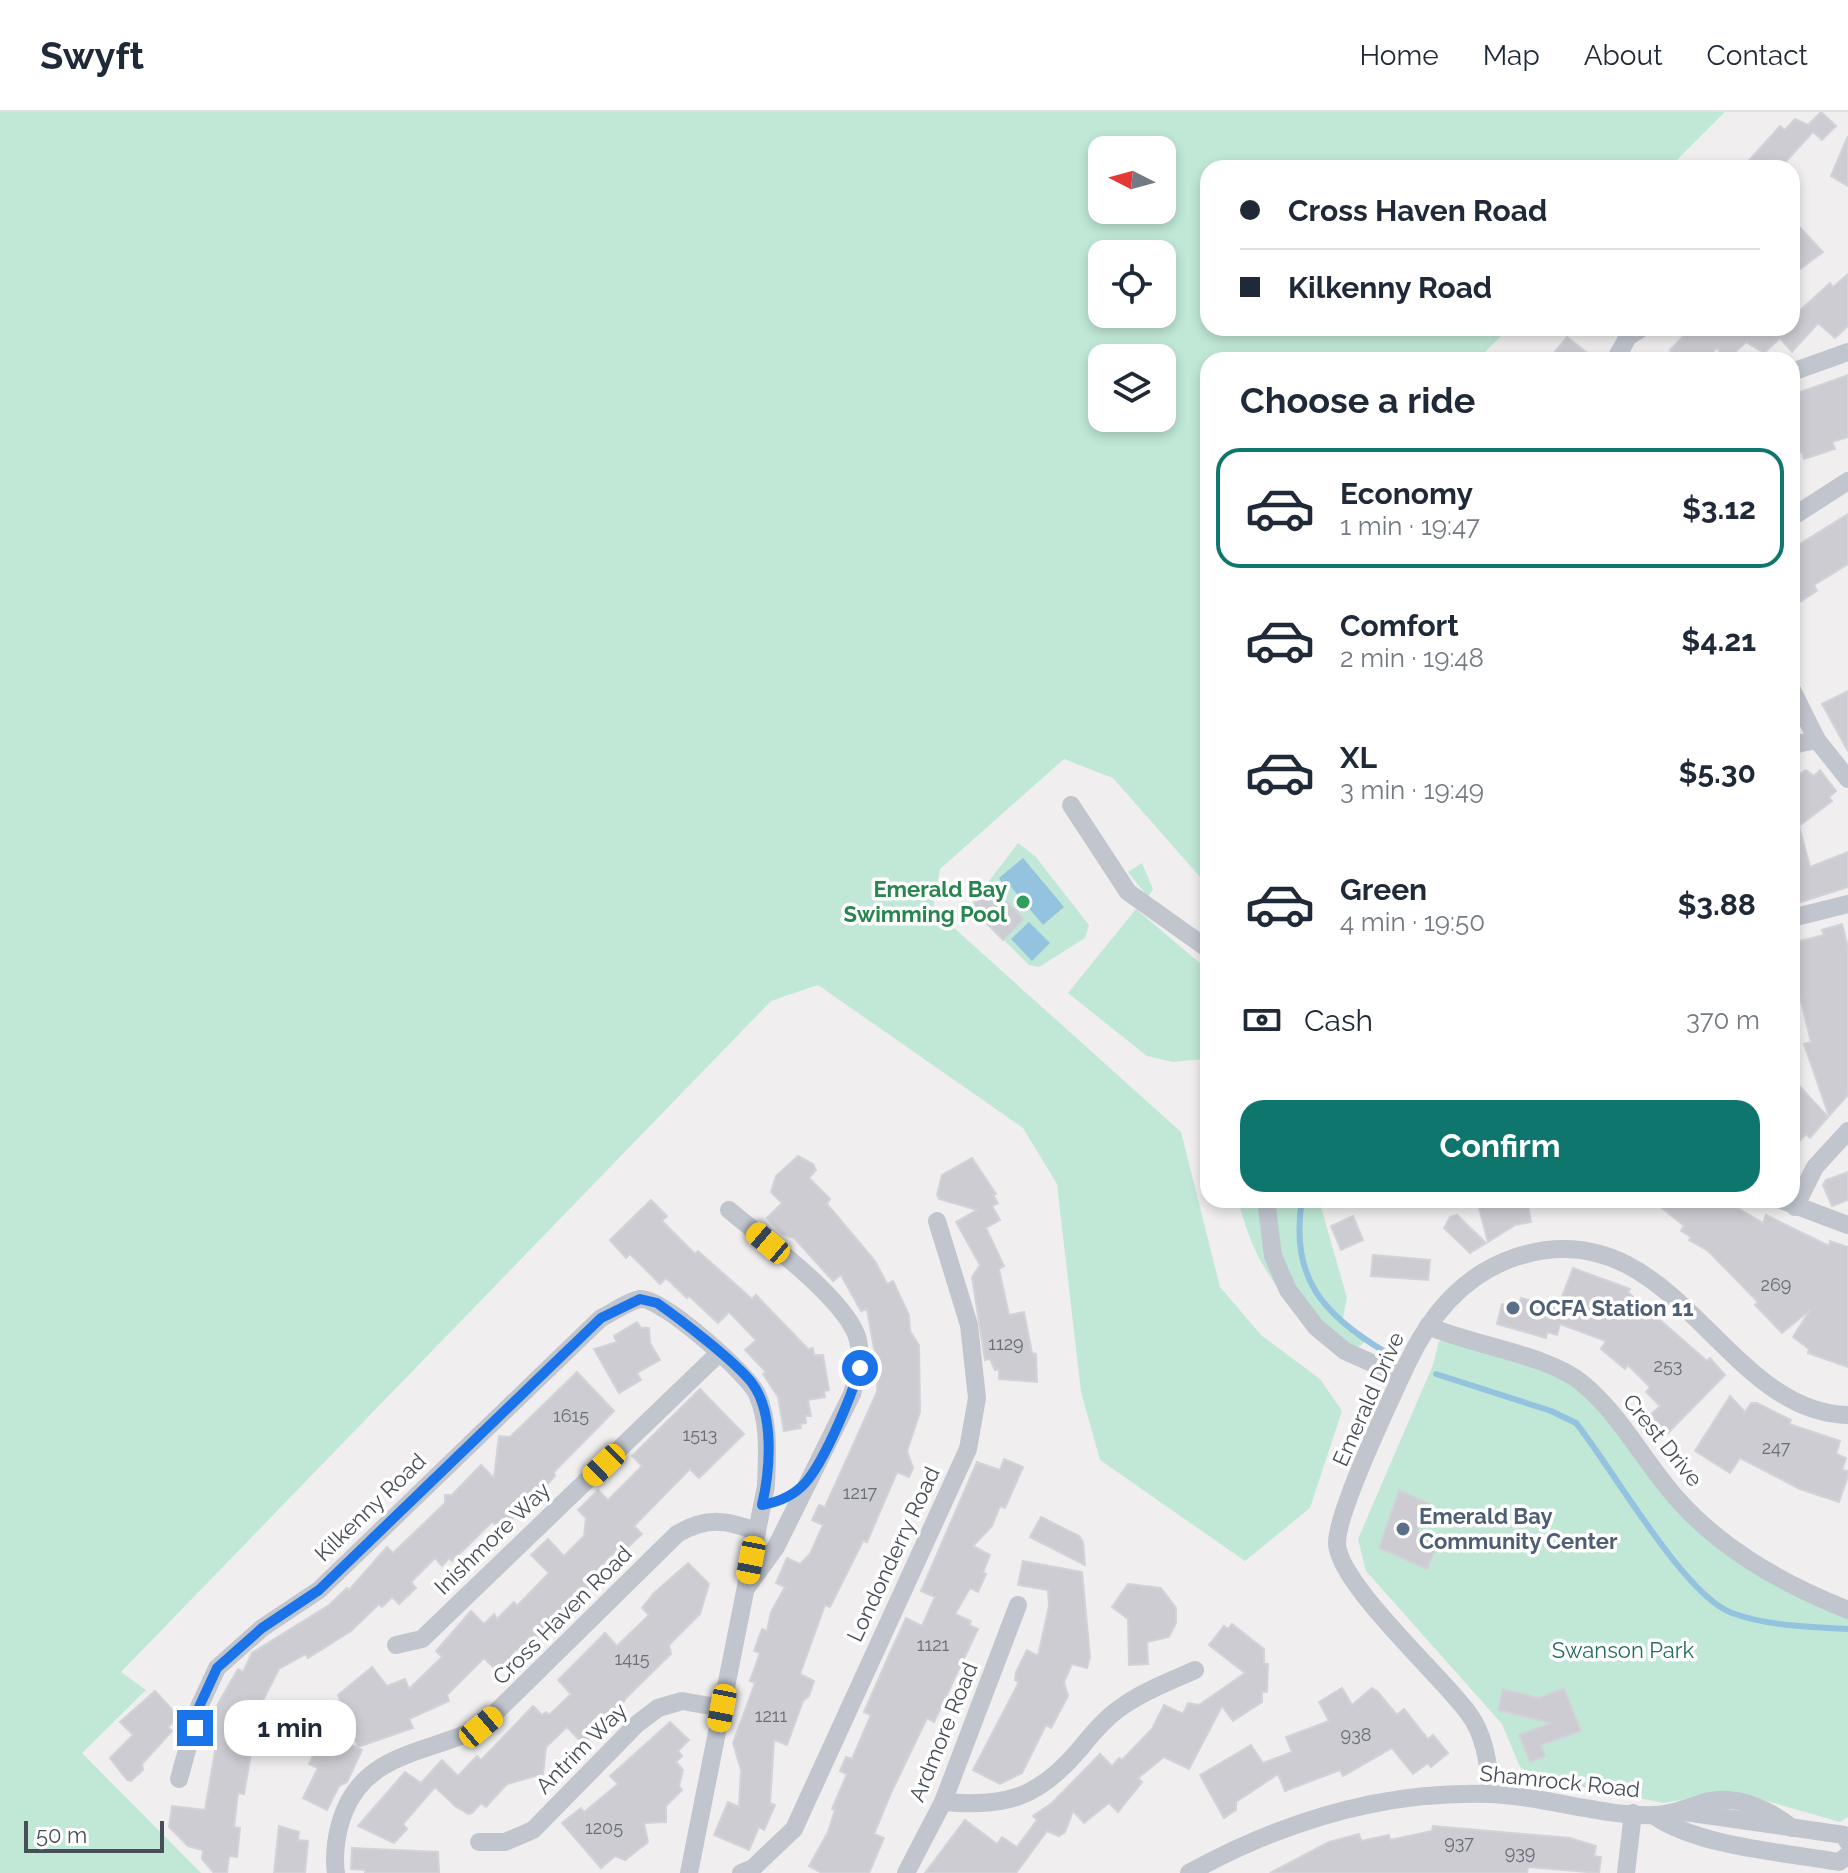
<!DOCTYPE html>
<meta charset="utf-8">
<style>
:root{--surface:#fff;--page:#f2f2f3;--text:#1f2937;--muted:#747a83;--line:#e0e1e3;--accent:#0f766e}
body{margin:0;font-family:Raleway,sans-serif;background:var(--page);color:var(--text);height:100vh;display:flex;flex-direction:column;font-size:30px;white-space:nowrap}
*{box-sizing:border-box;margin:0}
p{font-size:26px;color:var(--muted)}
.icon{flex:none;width:44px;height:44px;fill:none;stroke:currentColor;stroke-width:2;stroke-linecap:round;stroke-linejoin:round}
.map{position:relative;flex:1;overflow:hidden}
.sheet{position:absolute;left:1200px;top:240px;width:600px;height:856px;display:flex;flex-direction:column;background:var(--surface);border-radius:24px;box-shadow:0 4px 12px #0003}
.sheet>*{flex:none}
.hud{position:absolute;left:1200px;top:48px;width:600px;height:176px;border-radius:24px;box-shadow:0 4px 12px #0003;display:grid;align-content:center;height:176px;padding:0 40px;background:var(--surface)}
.needle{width:52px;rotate:276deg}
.fabs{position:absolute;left:1088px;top:24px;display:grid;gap:16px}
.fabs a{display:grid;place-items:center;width:88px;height:88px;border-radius:16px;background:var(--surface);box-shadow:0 4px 12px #0003;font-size:40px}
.scale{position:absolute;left:24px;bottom:20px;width:140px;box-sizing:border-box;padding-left:8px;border:4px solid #484e58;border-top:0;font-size:22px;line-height:28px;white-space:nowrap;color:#484e58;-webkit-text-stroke:6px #fff;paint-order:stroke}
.end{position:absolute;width:36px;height:36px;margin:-18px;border:10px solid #1a73e8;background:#fff;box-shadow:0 0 0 4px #fff}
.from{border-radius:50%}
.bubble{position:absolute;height:56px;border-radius:24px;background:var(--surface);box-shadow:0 4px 12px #0003;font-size:26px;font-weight:700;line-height:56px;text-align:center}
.car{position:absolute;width:24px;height:48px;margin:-24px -12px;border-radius:10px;box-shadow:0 0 6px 2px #0007;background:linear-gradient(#f5c518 24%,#345 0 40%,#f5c518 0 76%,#345 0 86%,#f5c518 0)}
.hud b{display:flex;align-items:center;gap:28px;height:76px;font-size:30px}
.hud b+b{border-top:2px solid var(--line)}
.hud i{width:20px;height:20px;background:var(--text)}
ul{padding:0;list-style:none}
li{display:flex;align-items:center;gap:24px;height:120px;margin:0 16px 12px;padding:0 24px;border:4px solid transparent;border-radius:24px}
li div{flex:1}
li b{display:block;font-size:30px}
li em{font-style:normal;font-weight:700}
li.active{border-color:var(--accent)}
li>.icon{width:72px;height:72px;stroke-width:1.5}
h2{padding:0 40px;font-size:36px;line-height:96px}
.pay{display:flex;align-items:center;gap:20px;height:88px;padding:0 40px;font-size:30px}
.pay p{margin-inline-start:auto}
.action{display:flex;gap:16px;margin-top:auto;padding:16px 40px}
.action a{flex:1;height:92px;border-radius:24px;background:var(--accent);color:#fff;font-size:32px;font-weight:700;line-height:92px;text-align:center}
header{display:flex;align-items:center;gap:48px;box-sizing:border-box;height:112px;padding:0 40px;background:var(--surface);border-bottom:2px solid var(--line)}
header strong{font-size:38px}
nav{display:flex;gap:44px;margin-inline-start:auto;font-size:28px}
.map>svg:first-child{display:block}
.green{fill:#c1e8d7;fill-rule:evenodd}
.water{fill:#94c3e0}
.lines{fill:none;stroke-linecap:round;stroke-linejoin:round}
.stream{stroke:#94c3e0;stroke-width:6}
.building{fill:#ccccd2;stroke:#d2d3d8;stroke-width:2}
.minor{stroke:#c0c5ce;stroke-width:18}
.route{stroke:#1a73e8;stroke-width:10}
.leisure-dot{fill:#2e9e5b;stroke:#fff;stroke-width:3}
.service-dot{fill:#5c6f8a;stroke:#fff;stroke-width:3}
.labels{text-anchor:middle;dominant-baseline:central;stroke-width:7;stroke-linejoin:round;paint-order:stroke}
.number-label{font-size:18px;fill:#696e76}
.leisure-label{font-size:22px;font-weight:bold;fill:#27864d;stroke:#fff;text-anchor:end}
.service-label{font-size:22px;font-weight:bold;fill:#4e5e75;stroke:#fff;text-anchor:start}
.street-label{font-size:22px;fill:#484e58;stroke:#fff}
.park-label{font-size:22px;fill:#227057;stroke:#fff}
</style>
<header>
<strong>Swyft</strong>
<nav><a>Home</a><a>Map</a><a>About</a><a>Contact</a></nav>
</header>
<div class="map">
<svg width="1848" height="1761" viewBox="0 0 1848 1761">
<rect width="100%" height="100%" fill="#f0eeee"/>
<g class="green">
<path d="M0,0H1725L1669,56H1208V216H1509L1477,248H1208V774L1113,666L1064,647L940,757L933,797L1181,1020L1220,1175L1261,1223L1320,1267L1342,1299L1310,1396L1245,1449L1100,1348L1081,1280L1057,1072L1023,1016L818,873L771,889L121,1560L146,1578L82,1641L201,1761H0ZM1102,38H1162V98H1102ZM1102,142H1162V202H1102ZM1102,246H1162V306H1102Z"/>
<polygon points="1018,731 1035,744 1089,813 1085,826 1039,855 1029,853 970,794"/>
<polygon points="1142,751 1153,777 1148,785 1128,760"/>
<polygon points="1136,797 1208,858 1208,951 1204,947 1173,950 1147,944 1068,881"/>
<path d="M1238,1088H1319L1347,1186L1342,1210L1368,1228L1348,1242C1288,1190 1259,1169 1238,1088Z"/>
<polygon points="1439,1229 1459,1230 1520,1249 1577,1274 1698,1415 1848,1499 1848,1705 1840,1710 1732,1679 1664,1691 1538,1666 1520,1655 1502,1612 1366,1459 1358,1427 1433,1253"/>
</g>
<g class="water">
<polygon points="1023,746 1064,795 1043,813 1006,769 1002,771 999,766"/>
<polygon points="1029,810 1050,831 1032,849 1011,827"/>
</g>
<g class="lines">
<g class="stream">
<path d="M1302,1088C1289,1166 1324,1204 1387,1241"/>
<path d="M1436,1262L1551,1299L1576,1311C1611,1354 1684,1484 1732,1501C1767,1514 1810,1515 1848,1517"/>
</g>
</g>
<g class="building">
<polygon points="1821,0 1836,14 1822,28 1813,20 1780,56 1742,56 1780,14 1785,18 1795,7 1808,13"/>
<polygon points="1848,24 1848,74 1831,64"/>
<polygon points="1792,107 1823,140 1792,163"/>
<polygon points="1848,162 1848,214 1835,226 1818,211 1792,240 1780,226 1764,241 1746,230 1727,248 1717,236 1704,248 1679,248 1670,238 1691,216 1792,216 1796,202 1830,171 1833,175"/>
<polygon points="1567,225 1596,248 1548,248"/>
<polygon points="1848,263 1848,325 1832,330 1835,337 1804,347 1802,340 1792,343 1792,283"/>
<polygon points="1848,402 1848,452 1814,473 1817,479 1792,495 1792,437"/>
<polygon points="1848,579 1848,639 1822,592"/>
<polygon points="1806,658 1814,664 1820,658 1836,679 1829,685 1832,689 1799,714 1810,755 1848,740 1848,775 1792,793 1792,667"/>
<polygon points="987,780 1001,795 1007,790 1024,807 1003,828 971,795"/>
<polygon points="1842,812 1848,835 1848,983 1829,1004 1804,932 1811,930 1799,881 1792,883 1792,831 1824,823 1822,818"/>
<polygon points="1792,966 1828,1005 1810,1026 1806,1022 1792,1038"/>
<polygon points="798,1044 813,1052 816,1058 809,1066 830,1087 827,1092 875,1149 887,1172 893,1169 909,1203 910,1219 919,1233 920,1300 907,1339 913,1356 909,1365 897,1360 867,1430 863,1429 830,1495 825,1493 800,1562 814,1569 809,1584 803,1589 787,1633 774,1628 770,1691 775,1693 764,1718 759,1715 749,1738 714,1723 728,1690 739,1695 741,1658 733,1631 755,1571 750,1569 760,1541 754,1539 762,1517 767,1519 771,1500 785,1475 776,1471 787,1446 800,1452 810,1442 823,1413 812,1408 819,1393 825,1395 877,1280 878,1259 867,1197 861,1199 841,1163 833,1169 794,1126 782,1122 767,1106 782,1091 771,1080 776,1064"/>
<polygon points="972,1046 996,1082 993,1083 998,1091 992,1094 1000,1108 986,1116 1004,1154 999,1157 1009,1203 1024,1200 1032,1241 1036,1242 1037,1270 999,1267 999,1257 995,1258 990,1247 985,1248 972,1165 980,1153 956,1110 977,1098 939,1087 937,1083 942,1063"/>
<polygon points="1848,1060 1848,1088 1832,1094 1823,1073 1826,1068"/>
<polygon points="651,1088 667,1104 662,1109 695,1142 698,1139 752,1187 756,1183 808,1237 813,1236 814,1243 823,1243 829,1278 824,1279 825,1285 808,1288 811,1304 805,1304 806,1311 800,1312 801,1316 784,1319 778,1285 763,1262 766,1260 745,1238 756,1228 729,1200 718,1211 689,1184 687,1186 666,1166 660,1172 630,1142 626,1146 610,1128"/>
<polygon points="1506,1088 1527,1088 1531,1110 1515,1113 1488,1130 1479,1096"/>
<polygon points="1652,1088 1724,1088 1763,1111 1766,1103 1829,1134 1830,1129 1848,1135 1848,1255 1808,1241 1809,1237 1793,1225 1810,1198 1782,1221 1755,1193 1758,1190 1708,1139 1689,1128 1691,1125 1681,1119 1684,1114"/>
<polygon points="1457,1103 1486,1131 1470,1141 1444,1116 1450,1105"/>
<polygon points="1353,1104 1363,1128 1341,1138 1331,1114"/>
<polygon points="1373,1143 1430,1148 1428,1168 1371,1164"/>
<polygon points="1573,1156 1630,1177 1628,1180 1707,1249 1710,1246 1725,1263 1668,1321 1650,1303 1660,1294 1646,1280 1650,1275 1628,1253 1625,1257 1601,1237 1606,1229 1560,1212 1557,1223 1547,1220 1546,1226 1497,1212 1502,1192 1518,1196 1521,1186 1558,1195"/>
<polygon points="637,1210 641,1216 649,1216 650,1231 660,1248 637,1261 641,1268 619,1281 594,1237 617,1230 614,1224"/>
<polygon points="577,1260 614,1299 554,1360 555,1364 537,1384 501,1417 492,1410 452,1449 449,1446 442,1454 435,1446 411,1470 416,1476 399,1492 392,1485 382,1495 379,1492 351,1519 308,1546 306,1542 279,1557 260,1594 266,1597 255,1618 244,1682 238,1681 234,1715 240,1716 237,1745 229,1744 227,1761 214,1761 202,1747 203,1738 188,1734 169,1715 172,1694 205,1698 216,1634 209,1633 215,1597 238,1557 243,1560 252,1541 329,1493 347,1476 349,1478 387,1435 393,1441 445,1391 445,1383 452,1383 481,1353 494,1366 499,1324 510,1325"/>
<polygon points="700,1277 744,1322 699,1366 690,1357 634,1414 642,1422 623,1440 619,1436 588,1468 592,1472 524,1538 514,1538 513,1551 506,1558 496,1558 484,1546 447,1583 449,1589 409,1607 413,1616 358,1635 338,1583 372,1555 387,1574 405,1567 409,1577 442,1545 436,1539 471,1499 484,1512 494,1502 497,1507 514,1490 517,1494 549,1461 531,1443 548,1427 564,1444 584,1424 586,1406 578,1398 598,1378 608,1388 642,1354 632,1344"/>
<polygon points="1730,1284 1745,1300 1751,1291 1757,1291 1791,1308 1789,1312 1840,1329 1836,1342 1846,1346 1842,1358 1848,1359 1848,1364 1839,1390 1800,1377 1740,1346 1730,1361 1695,1339"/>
<polygon points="1004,1347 1023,1355 1005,1396 1000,1394 992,1414 973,1434 990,1443 983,1460 986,1462 978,1480 970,1476 955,1502 971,1509 969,1513 978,1517 934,1610 927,1606 891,1681 874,1722 884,1726 869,1761 822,1761 809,1754 828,1720 835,1698 832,1697 847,1662 840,1659 846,1645 852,1647 871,1603 864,1600 890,1541 906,1506 922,1514 935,1485 921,1479 977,1350 1000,1358"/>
<polygon points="1399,1378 1430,1392 1417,1420 1439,1429 1427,1457 1379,1436"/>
<polygon points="1041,1405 1079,1424 1083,1430 1085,1453 1030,1425"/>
<polygon points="1023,1449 1082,1460 1090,1545 1087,1556 1072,1552 1064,1570 1068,1584 1051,1616 1046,1613 1022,1661 1000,1672 973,1658 1019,1570 1015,1568 1016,1560 1027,1538 1038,1544 1049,1494 1048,1478 1018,1473"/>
<polygon points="688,1451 709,1472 700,1502 669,1533 671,1542 626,1586 618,1600 598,1619 583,1632 567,1615 546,1635 543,1662 507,1672 486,1695 481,1691 472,1701 468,1702 455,1694 435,1675 403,1712 407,1717 394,1731 358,1714 405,1660 421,1671 442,1648 458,1664 477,1644 481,1648 533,1594 542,1603 546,1600 549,1603 571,1582 558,1568 605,1521 617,1534 649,1503 642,1496 654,1481"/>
<polygon points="1128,1472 1161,1476 1176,1496 1176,1511 1169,1525 1147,1530 1148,1552 1129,1553 1128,1507 1112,1495"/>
<polygon points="1232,1512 1264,1537 1264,1552 1268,1552 1267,1580 1262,1580 1262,1590 1233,1609 1222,1594 1189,1657 1164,1645 1138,1666 1142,1670 1118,1700 1109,1691 1084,1711 1073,1699 1065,1720 1059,1724 1047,1719 1016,1761 925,1761 965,1708 997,1732 1002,1725 1017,1735 1037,1708 1033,1704 1052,1691 1100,1642 1112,1654 1119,1646 1122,1648 1152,1617 1164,1593 1183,1602 1188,1591 1199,1593 1245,1561 1209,1533 1224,1514 1228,1517"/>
<polygon points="1342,1576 1352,1593 1372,1576 1377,1579 1397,1603 1404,1597 1428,1627 1433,1623 1448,1641 1431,1655 1428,1651 1413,1662 1392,1636 1343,1664 1340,1658 1285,1679 1278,1662 1236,1690 1236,1698 1224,1706 1200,1663 1251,1633 1263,1651 1292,1640 1286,1625 1329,1609 1319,1590"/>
<polygon points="1564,1576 1581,1619 1541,1633 1545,1644 1530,1650 1519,1623 1551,1611 1498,1598 1503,1577 1539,1586"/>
<polygon points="155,1579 179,1605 168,1615 172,1619 142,1652 143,1658 131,1669 127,1668 110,1646 133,1623 120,1610"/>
<polygon points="670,1610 689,1628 678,1639 682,1644 676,1650 683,1658 679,1674 682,1678 666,1694 666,1710 644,1711 648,1730 625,1748 615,1744 601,1756 562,1711 581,1696 584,1700 618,1672 610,1664"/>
<polygon points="325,1620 362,1638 347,1670 339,1674 327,1698 303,1686 318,1656 309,1652"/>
<polygon points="279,1714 299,1720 298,1728 308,1729 305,1761 274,1761"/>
<polygon points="1433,1714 1570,1726 1596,1734 1594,1744 1601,1745 1599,1761 1528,1755 1527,1761 1270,1761 1329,1730 1359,1722 1361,1729 1389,1723 1390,1728 1432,1719"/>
<polygon points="352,1736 438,1740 439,1761 365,1761 365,1758 351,1757"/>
</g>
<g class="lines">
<g class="minor">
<polyline points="1615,248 1628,225 1642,216"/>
<polyline points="1792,260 1848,240"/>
<polyline points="1792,405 1848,369"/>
<polyline points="1792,578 1817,628 1848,667"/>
<polyline points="1792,633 1817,628"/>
<polyline points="1071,693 1128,780 1208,837"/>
<polyline points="1792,806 1848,792"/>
<polyline points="1266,1088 1273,1144 1288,1178 1316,1215 1345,1239 1401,1264"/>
<polyline points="1781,1088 1848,1113"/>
<polyline points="1795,1095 1815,1055 1848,1019"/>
<path d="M729,1098C762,1126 848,1188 858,1228C862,1247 857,1264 852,1282L776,1435L747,1475"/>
<path d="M1428,1214C1471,1233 1549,1243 1582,1271C1616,1299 1637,1337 1664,1371C1711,1432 1778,1470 1848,1498"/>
<polyline points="396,1533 422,1527 718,1242"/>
<path d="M179,1667L199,1595L217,1556L262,1516L319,1478L601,1206C612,1201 628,1189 640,1187C661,1184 749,1263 757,1282C770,1311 767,1343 766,1374L689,1761"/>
<path d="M1492,1682C1488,1654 1486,1625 1469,1602C1442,1564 1338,1472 1337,1431C1337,1399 1391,1286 1407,1252C1430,1203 1464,1162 1516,1145C1674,1094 1721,1301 1848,1303"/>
<path d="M943,1690C1006,1695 1037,1687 1079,1638C1092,1622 1106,1605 1123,1594C1144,1579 1171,1569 1195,1558"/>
<polyline points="1685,1700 1844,1723 1848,1730"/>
<path d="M1653,1703C1699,1735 1783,1740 1839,1750L1848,1743"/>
<polyline points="479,1730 505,1730 533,1718 637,1612 658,1596 682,1589 722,1596"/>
<path d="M336,1761C333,1742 337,1718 344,1700C368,1639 431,1641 481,1615L677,1422C705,1405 727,1407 757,1420"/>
<polyline points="741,1761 753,1756 794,1717 968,1337 977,1286 969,1213 937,1109"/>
<polyline points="906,1761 943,1690 1018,1493"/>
<path d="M1189,1761C1283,1709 1383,1678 1491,1682C1543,1684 1604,1705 1655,1703C1672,1703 1686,1696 1702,1691C1734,1681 1767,1696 1792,1716"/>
<polyline points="1626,1761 1633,1701"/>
</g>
</g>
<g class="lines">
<path class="route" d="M195,1616L199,1595L217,1556L262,1516L319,1478L601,1206L640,1187L657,1191C680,1207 736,1250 752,1271C775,1302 770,1359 762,1393C779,1390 794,1384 806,1370C825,1348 851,1285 860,1256"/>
</g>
<circle class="leisure-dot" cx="1023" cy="790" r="8"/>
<g class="service-dot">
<circle cx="1513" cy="1196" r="8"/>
<circle cx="1403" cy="1417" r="8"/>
</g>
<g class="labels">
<g class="number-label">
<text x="1776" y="1172">269</text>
<text x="1006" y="1231">1129</text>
<text x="1668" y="1253">253</text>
<text x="571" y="1303">1615</text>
<text x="700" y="1322">1513</text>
<text x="1776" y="1335">247</text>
<text x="860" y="1380">1217</text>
<text x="933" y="1532">1121</text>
<text x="632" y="1546">1415</text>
<text x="771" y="1603">1211</text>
<text x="1356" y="1622">938</text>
<text x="604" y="1715">1205</text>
<text x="1459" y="1730">937</text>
<text x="1520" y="1740">939</text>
</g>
<g class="leisure-label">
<text x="1007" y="777">Emerald Bay<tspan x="1007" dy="25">Swimming Pool</tspan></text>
</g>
<g class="service-label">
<text x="1529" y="1196">OCFA Station 11</text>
<text x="1419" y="1404">Emerald Bay<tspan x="1419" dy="25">Community Center</tspan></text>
</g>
<g class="street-label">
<text transform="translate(1368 1287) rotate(-66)">Emerald Drive</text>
<text transform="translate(1663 1328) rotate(51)">Crest Drive</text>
<text transform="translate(370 1395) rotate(-44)">Kilkenny Road</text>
<text transform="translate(492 1426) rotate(-44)">Inishmore Way</text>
<text transform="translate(893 1442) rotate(-65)">Londonderry Road</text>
<text transform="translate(562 1503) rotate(-45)">Cross Haven Road</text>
<text transform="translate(943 1620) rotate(-68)">Ardmore Road</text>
<text transform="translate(581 1636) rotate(-45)">Antrim Way</text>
<text transform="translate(1560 1669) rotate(6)">Shamrock Road</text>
</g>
<g class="park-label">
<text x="1623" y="1538">Swanson Park</text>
</g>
</g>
</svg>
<div class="fabs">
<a><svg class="needle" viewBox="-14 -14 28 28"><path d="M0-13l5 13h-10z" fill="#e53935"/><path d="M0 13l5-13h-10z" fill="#747a83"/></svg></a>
<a><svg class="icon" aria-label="locate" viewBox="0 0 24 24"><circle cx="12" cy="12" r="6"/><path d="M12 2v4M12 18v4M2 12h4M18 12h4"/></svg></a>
<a><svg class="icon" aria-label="layers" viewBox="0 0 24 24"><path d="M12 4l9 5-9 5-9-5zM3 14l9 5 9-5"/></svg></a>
</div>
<div class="scale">50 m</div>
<i class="end from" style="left:860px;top:1256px"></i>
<i class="end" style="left:195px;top:1616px"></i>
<div class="bubble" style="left:224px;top:1588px;width:132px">1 min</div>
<i class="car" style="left:768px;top:1131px;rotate:310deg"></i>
<i class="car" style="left:604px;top:1353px;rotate:226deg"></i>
<i class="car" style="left:751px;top:1448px;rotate:191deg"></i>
<i class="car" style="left:722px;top:1596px;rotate:191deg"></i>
<i class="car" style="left:481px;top:1615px;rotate:50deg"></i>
<div class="hud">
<b><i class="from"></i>Cross Haven Road</b>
<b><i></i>Kilkenny Road</b>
</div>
<section class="sheet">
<h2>Choose a ride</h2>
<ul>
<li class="active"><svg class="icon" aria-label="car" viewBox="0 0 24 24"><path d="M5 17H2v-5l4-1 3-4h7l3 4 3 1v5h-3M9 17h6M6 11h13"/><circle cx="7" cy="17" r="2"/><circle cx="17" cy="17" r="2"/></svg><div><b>Economy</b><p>1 min · 19:47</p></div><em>$3.12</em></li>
<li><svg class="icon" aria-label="car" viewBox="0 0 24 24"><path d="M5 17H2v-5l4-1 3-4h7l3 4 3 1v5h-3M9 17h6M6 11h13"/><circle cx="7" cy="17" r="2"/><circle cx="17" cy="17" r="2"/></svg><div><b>Comfort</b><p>2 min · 19:48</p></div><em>$4.21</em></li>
<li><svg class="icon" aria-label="car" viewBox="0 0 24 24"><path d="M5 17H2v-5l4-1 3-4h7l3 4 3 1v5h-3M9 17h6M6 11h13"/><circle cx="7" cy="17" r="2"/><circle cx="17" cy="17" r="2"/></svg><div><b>XL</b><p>3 min · 19:49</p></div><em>$5.30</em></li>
<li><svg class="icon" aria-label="car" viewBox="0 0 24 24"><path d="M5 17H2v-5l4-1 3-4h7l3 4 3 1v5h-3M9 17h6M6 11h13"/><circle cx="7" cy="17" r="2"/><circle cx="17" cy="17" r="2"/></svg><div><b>Green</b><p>4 min · 19:50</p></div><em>$3.88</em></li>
</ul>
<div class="pay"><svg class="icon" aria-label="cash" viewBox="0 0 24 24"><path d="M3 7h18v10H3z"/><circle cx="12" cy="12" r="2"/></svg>Cash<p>370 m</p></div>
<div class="action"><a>Confirm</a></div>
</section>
</div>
